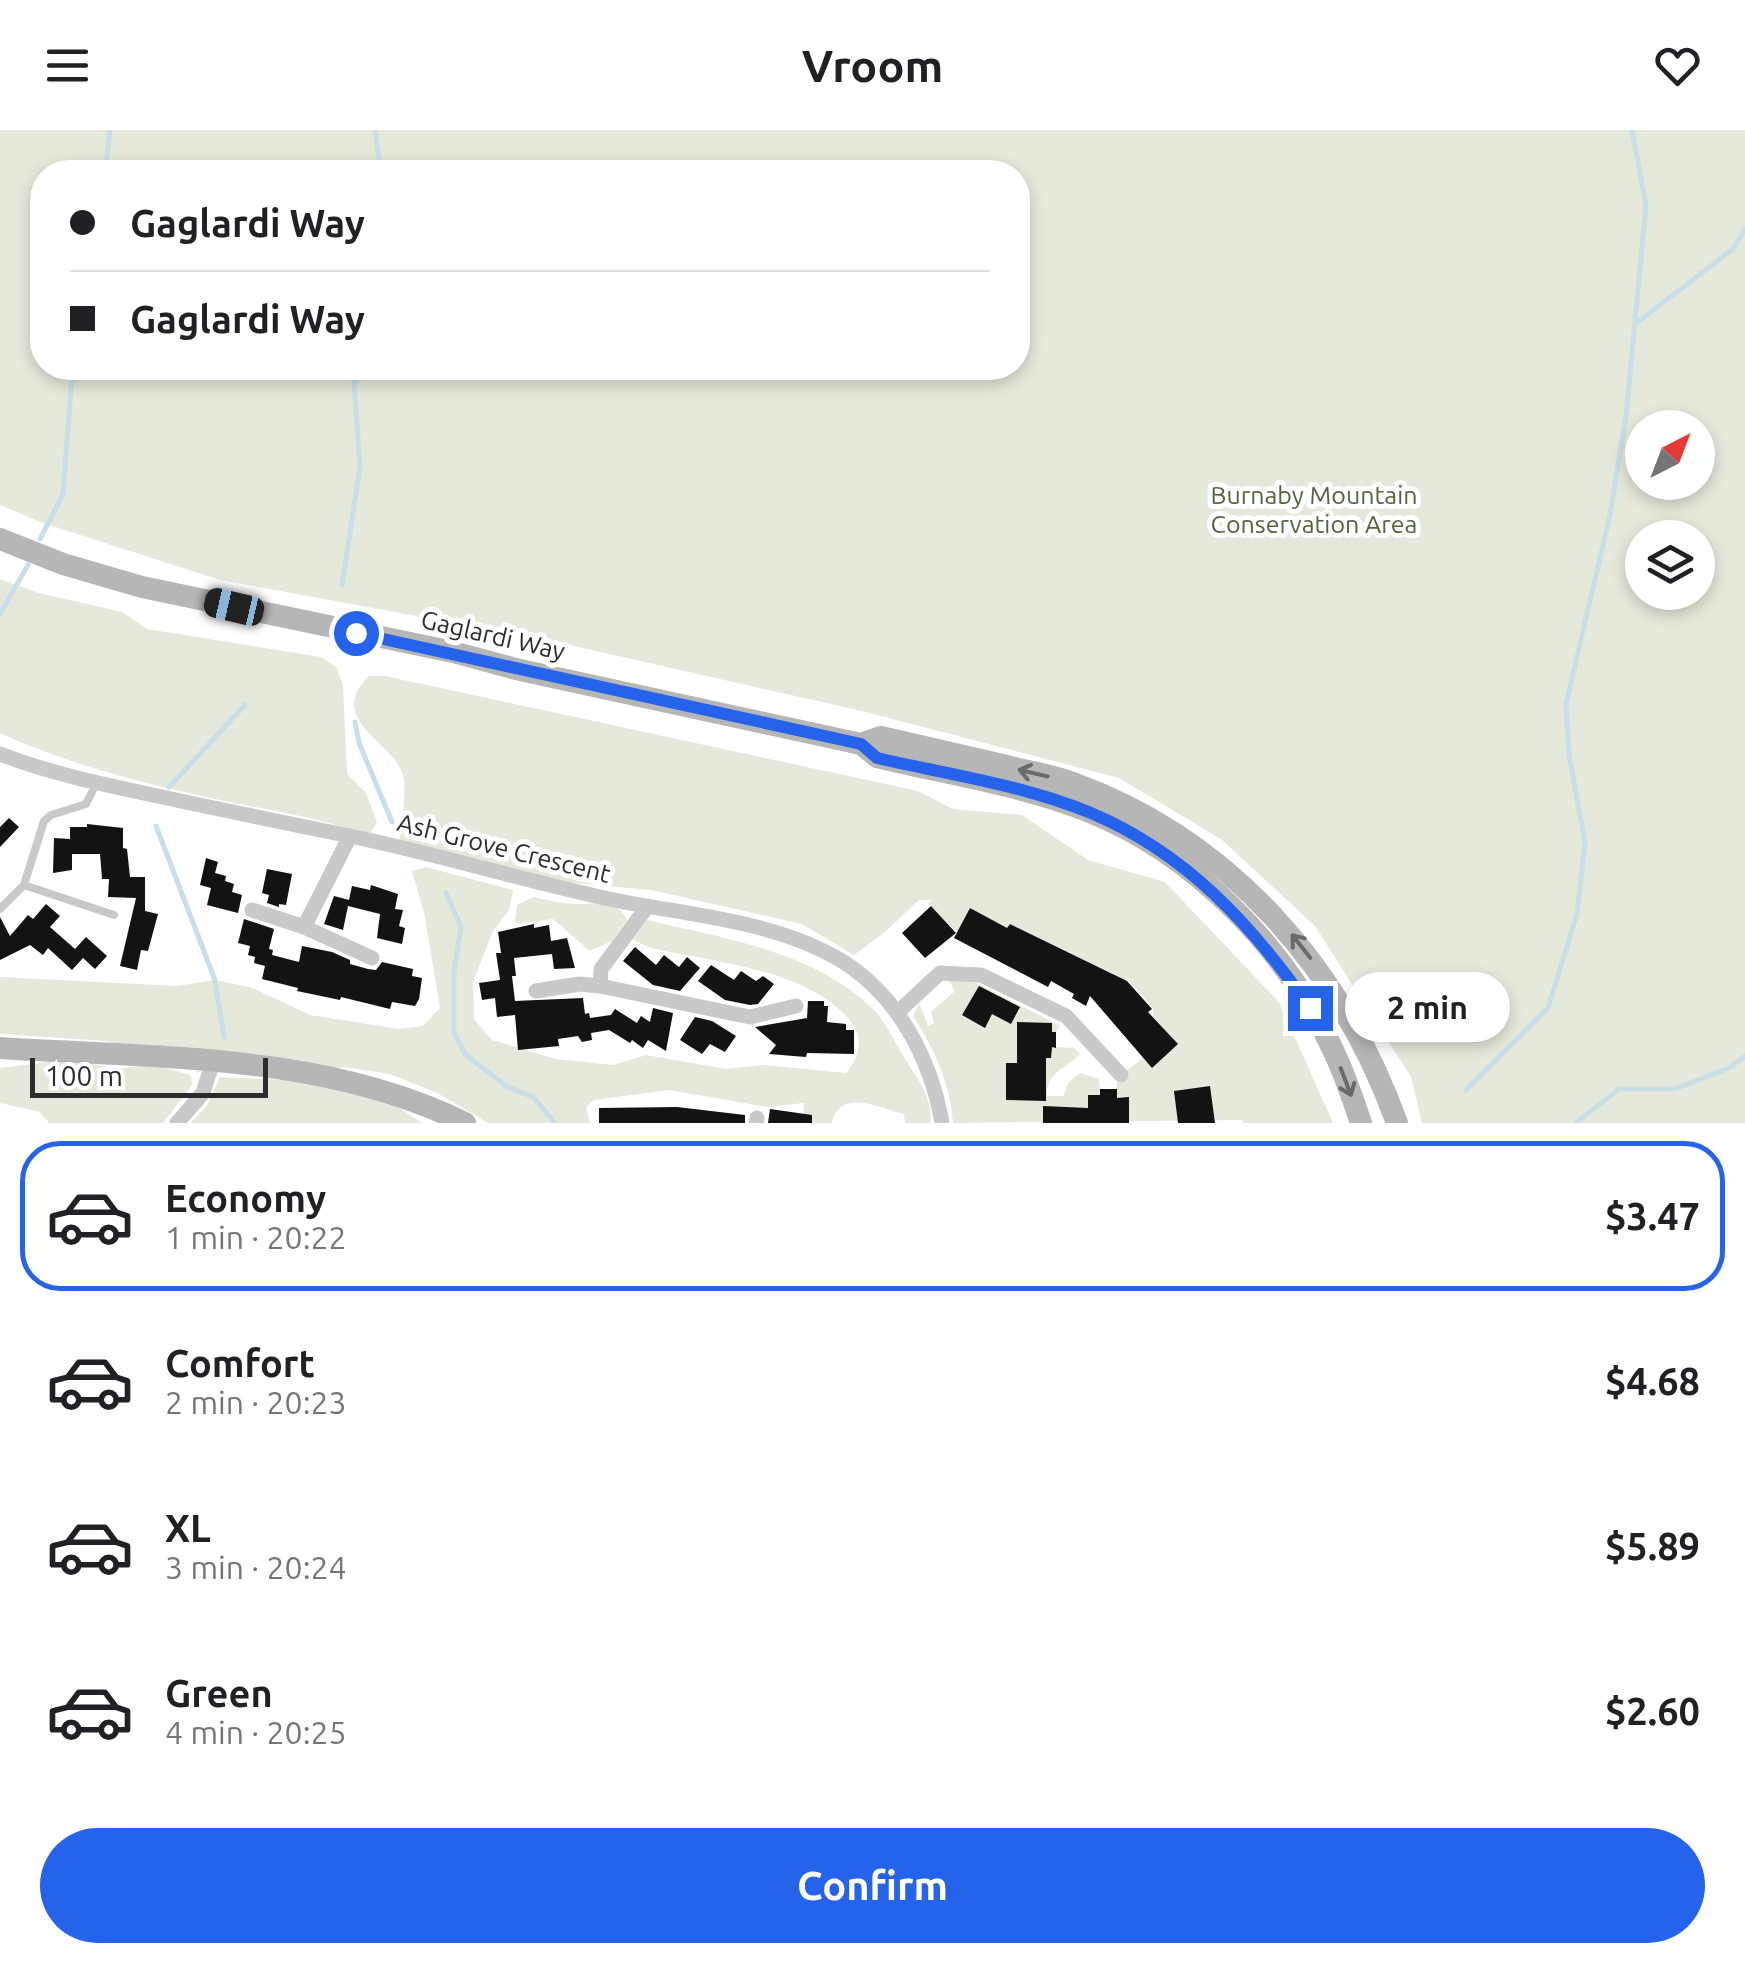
<!DOCTYPE html>
<meta charset="utf-8">
<style>
:root{--surface:#fff;--page:#f6f6f6;--text:#202124;--muted:#757577;--line:#e0e0e0;--accent:#2563eb}
body{margin:0;font-family:Ubuntu,sans-serif;background:var(--page);color:var(--text);height:100vh;display:flex;flex-direction:column;font-size:38px;white-space:nowrap}
*{box-sizing:border-box;margin:0}
p{font-size:32px;color:var(--muted)}
.icon{flex:none;width:55px;height:55px;fill:none;stroke:currentColor;stroke-width:2;stroke-linecap:round;stroke-linejoin:round}
.map{position:relative;height:993px;overflow:hidden}
.sheet{display:flex;flex-direction:column;background:var(--surface);flex:1}
.sheet>*{flex:none}
.guide{position:absolute;left:30px;top:30px;width:1000px;height:220px;border-radius:40px;box-shadow:0 5px 15px #0003;display:grid;align-content:center;height:220px;padding:0 40px;background:var(--surface)}
.needle{width:65px;rotate:42deg}
.tools{position:absolute;left:1625px;top:280px;display:grid;gap:20px}
.tools a{display:grid;place-items:center;width:90px;height:90px;border-radius:50%;background:var(--surface);box-shadow:0 5px 15px #0003;font-size:50px}
.scale{position:absolute;left:30px;bottom:25px;width:238px;box-sizing:border-box;padding-left:10px;border:5px solid #2c2c2c;border-top:0;font-size:28px;line-height:35px;white-space:nowrap;color:#2c2c2c;-webkit-text-stroke:8px #fff;paint-order:stroke}
.end{position:absolute;width:45px;height:45px;margin:-22px;border:12px solid #2563eb;background:#fff;box-shadow:0 0 0 5px #fff}
.from{border-radius:50%}
.bubble{position:absolute;height:70px;border-radius:35px;background:var(--surface);box-shadow:0 5px 15px #0003;font-size:32px;font-weight:700;line-height:70px;text-align:center}
.car{position:absolute;width:30px;height:60px;margin:-30px -15px;border-radius:12px;box-shadow:0 0 8px 2px #0007;background:linear-gradient(#222 24%,#8ab4d8 0 40%,#222 0 76%,#8ab4d8 0 86%,#222 0)}
.guide b{display:flex;align-items:center;gap:35px;height:95px;font-size:38px}
.guide b+b{border-top:2px solid var(--line)}
.guide i{width:25px;height:25px;background:var(--text)}
ul{padding:18px 0 0;list-style:none}
li{display:flex;align-items:center;gap:30px;height:150px;margin:0 20px 15px;padding:0 20px;border:5px solid transparent;border-radius:40px}
li div{flex:1}
li b{display:block;font-size:38px}
li em{font-style:normal;font-weight:700}
li.active{border-color:var(--accent)}
li>.icon{width:90px;height:90px;stroke-width:1.5}
.primary-button{display:flex;gap:20px;margin-top:auto;padding:20px 40px}
.primary-button a{flex:1;height:115px;border-radius:60px;background:var(--accent);color:#fff;font-size:40px;font-weight:700;line-height:115px;text-align:center}
header{display:flex;justify-content:space-between;align-items:center;height:130px;padding:0 40px;background:var(--surface);font-size:45px;font-weight:700}
.map>svg:first-child{display:block}
.green{fill:#e4e9db;fill-rule:evenodd}
.lines{fill:none;stroke-linecap:round;stroke-linejoin:round}
.stream{stroke:#c9dee7;stroke-width:5}
.building{fill:#131313}
.lane{stroke:#c9c9c9;stroke-width:8}
.street{stroke:#c9c9c9;stroke-width:15}
.secondary{stroke:#b6b6b6;stroke-width:22}
.oneway{stroke:#6a6a6a}
.route{stroke:#2563eb;stroke-width:12}
.labels{text-anchor:middle;dominant-baseline:central;stroke-width:10;stroke-linejoin:round;paint-order:stroke}
.park-label{font-size:25px;fill:#53643e;stroke:#fff}
.street-label{font-size:25px;fill:#2c2c2c;stroke:#fff}
</style>
<header><svg class="icon" aria-label="menu" viewBox="0 0 24 24"><path d="M4 6h16M4 12h16M4 18h16"/></svg>Vroom<svg class="icon" aria-label="heart" viewBox="0 0 24 24"><path d="M12 20l-8-8c-3-5 5-10 8-4 3-6 11-1 8 4z"/></svg></header>
<div class="map">
<svg width="1745" height="993" viewBox="0 0 1745 993">
<rect width="100%" height="100%" fill="#fff"/>
<g class="green">
<path d="M0,0H1745V993H1422L1411,947L1315,796L1221,709L1119,648L862,581L543,509L220,450L40,392L0,375ZM42,42H1018V238H42ZM1642,298H1698V352H1642ZM1642,408H1698V462H1642Z"/>
<path d="M0,449L39,463L122,482L147,499L321,527L336,537L343,555L347,644L366,663L377,692L368,706C325,689 280,682 234,673C155,656 74,637 0,603Z"/>
<path d="M369,546H385L918,661L953,679L1022,685L1088,730L1165,752L1279,872L1333,993H1244L1243,990L953,993C950,953 934,918 913,886L919,873L928,896L934,893L931,882L955,861L949,851L965,847L1060,896L1056,902V917L1074,918L1080,924C1067,939 1046,941 1047,966H1063L1069,952L1080,943L1099,949L1100,959H1116C1117,945 1133,936 1143,928L1151,937L1177,914L1153,886V878L1127,849L1102,873L1114,844L1010,794L1005,802L970,778L957,802L928,773L931,770H919L885,802L854,825L802,794L651,760L521,748L399,713C401,694 406,670 404,650C400,613 322,592 369,546Z"/>
<path d="M426,737L513,760L509,780L493,801L473,852L474,889L492,910L556,929L613,935L646,925L726,939L763,935L846,943C861,926 864,905 848,888C809,846 746,837 692,826C672,822 651,821 633,809L647,790C725,809 812,820 873,879C885,891 893,909 902,924C915,946 933,966 931,993H905L904,984C880,978 839,957 832,993H803L804,973L767,977L669,960L594,970L586,977L590,993H488L437,963L390,944L345,937L247,945L225,935L198,942L163,925L105,911L0,904V847L177,856L215,850L250,857L310,885L399,899L423,896L440,878L424,782L412,741Z"/>
<path d="M534,767C547,770 562,774 576,774C597,775 616,766 627,790L612,811L590,821L553,789L519,794L515,792L517,775Z"/>
<polygon points="72,929 114,939 154,935 191,945 192,955 163,993 49,993 40,982 0,973 0,938"/>
<polygon points="220,947 306,951 381,966 422,993 190,993 207,976"/>
</g>
<g class="lines">
<g class="stream">
<polyline points="375,0 381,42"/>
<polyline points="105,42 110,0"/>
<polyline points="1635,194 1733,119 1745,99"/>
<polyline points="40,409 63,364 71,258 77,238"/>
<polyline points="342,455 360,337 354,253 364,238"/>
<polyline points="0,484 28,435"/>
<polyline points="355,592 359,613 392,692"/>
<polyline points="169,657 245,575"/>
<polyline points="156,696 215,850 224,907"/>
<polyline points="446,763 461,797 454,842 454,903 465,924 506,956 533,967 555,993"/>
<polyline points="1466,960 1548,878 1577,784 1585,713 1569,624 1566,574 1610,385 1626,286 1646,75 1632,0"/>
<polyline points="1576,993 1619,959 1675,959 1729,938 1745,926"/>
</g>
</g>
<g class="building">
<polygon points="9,688 19,697 0,717 0,697"/>
<polygon points="87,694 123,698 123,718 127,719 130,747 145,747 145,781 158,784 148,821 141,820 137,840 120,836 136,768 108,767 109,749 102,749 100,724 72,724 72,740 53,743 54,708 70,709 70,697 87,697"/>
<polygon points="206,728 218,732 215,743 226,746 225,751 234,754 232,762 242,765 238,783 207,775 211,758 200,755"/>
<polygon points="267,739 292,744 286,775 279,774 279,777 267,773 269,765 262,763"/>
<polygon points="371,755 398,764 395,779 403,780 399,796 405,798 402,814 377,808 380,784 348,776 343,800 324,794 334,766 349,770 352,756 370,760"/>
<polygon points="46,774 60,786 50,797 75,819 86,807 107,826 95,839 83,828 72,840 48,818 43,825 30,815 0,830 0,787 10,806 28,785 33,789"/>
<polygon points="931,776 956,803 925,828 902,803"/>
<polygon points="970,778 1007,798 1010,794 1127,851 1152,879 1148,882 1178,914 1152,938 1090,866 1086,876 1072,868 1074,864 1051,851 1048,857 954,808"/>
<polygon points="244,789 274,799 269,819 273,820 272,825 299,832 302,816 332,822 350,830 350,834 368,839 376,840 382,832 413,839 412,846 422,848 419,869 415,876 392,872 390,879 341,867 340,870 297,861 298,858 262,849 265,836 254,833 255,827 248,825 250,816 238,813"/>
<polygon points="534,794 534,798 549,795 551,811 567,808 575,838 554,839 552,824 514,828 516,846 512,846 515,871 583,868 585,884 589,883 590,888 611,885 615,879 637,893 641,886 650,892 653,878 673,883 666,921 648,910 643,918 632,910 630,913 609,900 591,903 592,910 582,912 578,906 558,909 559,916 518,920 515,885 497,887 495,868 482,870 479,853 500,850 496,823 501,823 498,802"/>
<polygon points="635,817 656,835 664,825 679,837 687,827 700,838 680,861 653,855 623,831"/>
<polygon points="711,835 734,850 741,841 756,851 763,846 774,854 758,874 750,875 725,870 698,851"/>
<polygon points="979,856 1020,877 1011,894 992,884 985,898 962,885"/>
<polygon points="808,871 824,871 824,876 828,876 827,892 846,894 846,900 854,900 854,924 807,923 806,927 769,924 776,915 755,897 807,888"/>
<polygon points="695,887 712,891 736,906 725,922 710,914 702,924 680,910"/>
<polygon points="1017,892 1052,893 1052,902 1056,902 1056,918 1052,917 1051,928 1046,928 1046,971 1006,970 1006,933 1017,933"/>
<polygon points="1210,956 1215,993 1178,993 1174,961"/>
<polygon points="1100,959 1117,959 1117,968 1129,967 1129,993 1043,993 1043,976 1088,978 1088,965 1100,965"/>
<polygon points="677,977 745,985 745,993 599,993 599,978"/>
<polygon points="770,979 812,985 812,993 768,993"/>
</g>
<g class="lines">
<g class="lane">
<polyline points="24,755 114,785"/>
<polyline points="0,779 24,755 44,691 51,685 86,674 96,654"/>
</g>
<g class="street">
<path d="M0,624C49,643 101,654 153,665C217,679 281,692 345,705C434,723 521,750 609,769C685,785 775,790 842,831C898,866 931,929 942,993"/>
<polyline points="252,780 304,797 372,828"/>
<polyline points="304,797 350,706"/>
<polyline points="600,856 601,839 647,777"/>
<polyline points="536,861 579,854 600,856 750,887 796,876"/>
<polyline points="898,882 940,843 981,845 1066,886 1121,945"/>
<polyline points="177,993 203,963 213,931"/>
<polyline points="756,993 757,988"/>
</g>
<g class="secondary">
<path d="M0,409L63,434L142,457L453,522L520,540L861,614L877,627C947,644 1023,655 1090,682C1196,725 1287,819 1334,922C1345,945 1353,969 1361,993"/>
<path d="M861,614L881,607C923,617 965,626 1007,636C1029,642 1052,645 1073,653C1230,710 1341,838 1397,993"/>
<path d="M0,918C155,928 323,923 465,993"/>
</g>
</g>
<defs><path id="oneway-shaft" d="M-6 0H5M1.5-3L5.5 0L1.5 3" fill="none" stroke-width="1.6" stroke-linecap="round" stroke-linejoin="round" transform="scale(2.5)"/></defs>
<g class="oneway">
<use href="#oneway-shaft" transform="translate(1033 643) rotate(-167)"/>
<use href="#oneway-shaft" transform="translate(1301 816) rotate(-128)"/>
<use href="#oneway-shaft" transform="translate(1346 952) rotate(69)"/>
</g>
<g class="lines">
<path class="route" d="M356,503L861,614L877,628C947,644 1024,655 1091,683C1186,723 1252,795 1310,878"/>
</g>
<g class="labels">
<g class="park-label">
<text x="1314" y="365">Burnaby Mountain<tspan x="1314" dy="29">Conservation Area</tspan></text>
</g>
<g class="street-label">
<text transform="translate(493 505) rotate(13)">Gaglardi Way</text>
<text transform="translate(504 718) rotate(14)">Ash Grove Crescent</text>
</g>
</g>
</svg>
<div class="tools">
<a><svg class="needle" viewBox="-14 -14 28 28"><path d="M0-13l5 13h-10z" fill="#e53935"/><path d="M0 13l5-13h-10z" fill="#757577"/></svg></a>
<a><svg class="icon" aria-label="layers" viewBox="0 0 24 24"><path d="M12 4l9 5-9 5-9-5zM3 14l9 5 9-5"/></svg></a>
</div>
<div class="scale">100 m</div>
<i class="end from" style="left:356px;top:503px"></i>
<i class="end" style="left:1310px;top:878px"></i>
<div class="bubble" style="left:1345px;top:842px;width:165px">2 min</div>
<i class="car" style="left:234px;top:477px;rotate:283deg"></i>
<div class="guide">
<b><i class="from"></i>Gaglardi Way</b>
<b><i></i>Gaglardi Way</b>
</div>
</div>
<section class="sheet">
<ul>
<li class="active"><svg class="icon" aria-label="car" viewBox="0 0 24 24"><path d="M5 17H2v-5l4-1 3-4h7l3 4 3 1v5h-3M9 17h6M6 11h13"/><circle cx="7" cy="17" r="2"/><circle cx="17" cy="17" r="2"/></svg><div><b>Economy</b><p>1 min · 20:22</p></div><em>$3.47</em></li>
<li><svg class="icon" aria-label="car" viewBox="0 0 24 24"><path d="M5 17H2v-5l4-1 3-4h7l3 4 3 1v5h-3M9 17h6M6 11h13"/><circle cx="7" cy="17" r="2"/><circle cx="17" cy="17" r="2"/></svg><div><b>Comfort</b><p>2 min · 20:23</p></div><em>$4.68</em></li>
<li><svg class="icon" aria-label="car" viewBox="0 0 24 24"><path d="M5 17H2v-5l4-1 3-4h7l3 4 3 1v5h-3M9 17h6M6 11h13"/><circle cx="7" cy="17" r="2"/><circle cx="17" cy="17" r="2"/></svg><div><b>XL</b><p>3 min · 20:24</p></div><em>$5.89</em></li>
<li><svg class="icon" aria-label="car" viewBox="0 0 24 24"><path d="M5 17H2v-5l4-1 3-4h7l3 4 3 1v5h-3M9 17h6M6 11h13"/><circle cx="7" cy="17" r="2"/><circle cx="17" cy="17" r="2"/></svg><div><b>Green</b><p>4 min · 20:25</p></div><em>$2.60</em></li>
</ul>
<div class="primary-button"><a>Confirm</a></div>
</section>
